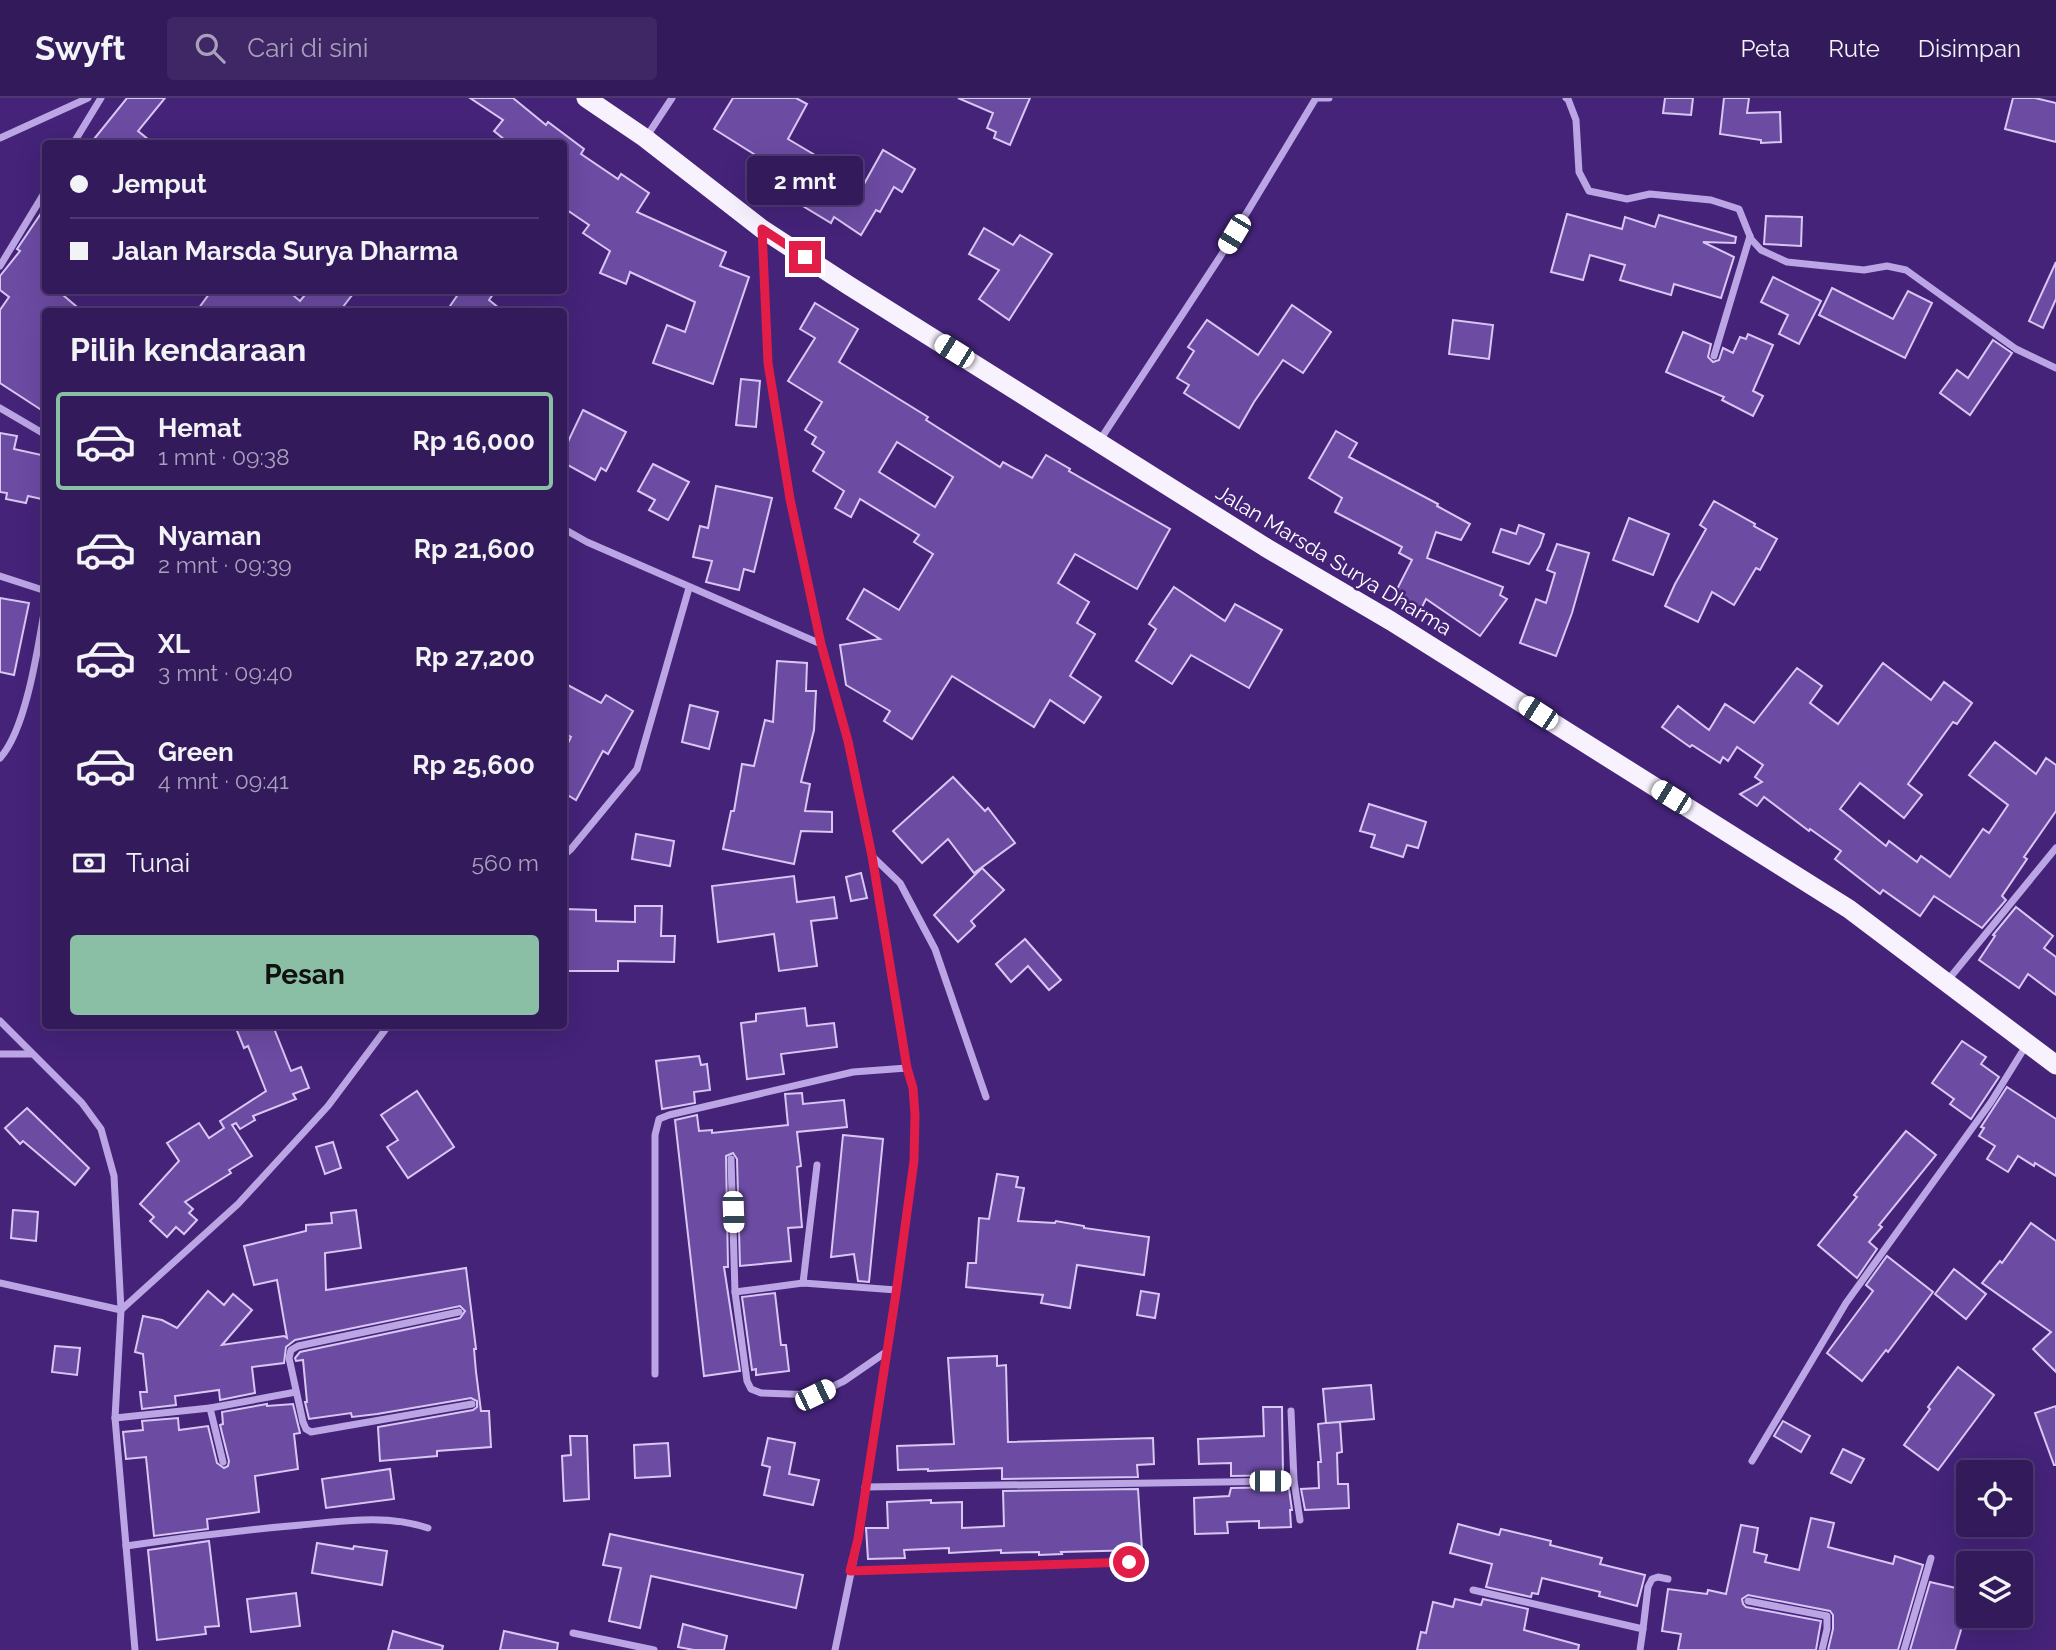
<!DOCTYPE html>
<html lang="id">
<meta charset="utf-8">
<style>
:root{--surface:#331a5b;--page:#3e2764;--text:#f1f3f6;--muted:#a9a1bb;--line:#4e3871;--accent:#8abfa5}
body{margin:0;font-family:Raleway,sans-serif;background:var(--page);color:var(--text);height:100vh;display:flex;flex-direction:column;font-size:26px;white-space:nowrap}
*{box-sizing:border-box;margin:0}
p{font-size:23px;color:var(--muted)}
.icon{flex:none;width:38px;height:38px;fill:none;stroke:currentColor;stroke-width:2;stroke-linecap:round;stroke-linejoin:round}
.map{position:relative;flex:1;overflow:hidden}
.panel{position:absolute;left:42px;top:210px;width:525px;height:721px;display:flex;flex-direction:column;background:var(--surface);border-radius:7px;box-shadow:0 7px 28px #0002,0 0 0 2px var(--line)}
.panel>*{flex:none}
.banner{position:absolute;left:42px;top:42px;width:525px;height:154px;border-radius:7px;box-shadow:0 7px 28px #0002,0 0 0 2px var(--line);display:grid;align-content:center;height:154px;padding:0 28px;background:var(--surface)}
.controls{position:absolute;left:1956px;top:1362px;display:grid;gap:14px}
.controls a{display:grid;place-items:center;width:77px;height:77px;border-radius:7px;background:var(--surface);box-shadow:0 7px 28px #0002,0 0 0 2px var(--line);font-size:35px}
.end{position:absolute;width:32px;height:32px;margin:-16px;border:9px solid #e11d48;background:#fff;box-shadow:0 0 0 4px #fff}
.from{border-radius:50%}
.bubble{position:absolute;height:49px;border-radius:7px;background:var(--surface);box-shadow:0 7px 28px #0002,0 0 0 2px var(--line);font-size:23px;font-weight:700;line-height:49px;text-align:center}
.car{position:absolute;width:21px;height:42px;margin:-21px -10px;border-radius:9px;box-shadow:0 0 5px 2px #0007;background:linear-gradient(#fff 24%,#345 0 40%,#fff 0 76%,#345 0 86%,#fff 0)}
.banner b{display:flex;align-items:center;gap:24px;height:66px;font-size:26px}
.banner b+b{border-top:2px solid var(--line)}
.banner i{width:18px;height:18px;background:var(--text)}
ul{padding:0;list-style:none}
li{display:flex;align-items:center;gap:21px;height:98px;margin:0 14px 10px;padding:0 14px;border:4px solid transparent;border-radius:7px}
li div{flex:1}
li b{display:block;font-size:26px}
li em{font-style:normal;font-weight:700}
li.active{border-color:var(--accent)}
li>.icon{width:63px;height:63px;stroke-width:1.5}
h2{padding:0 28px;font-size:32px;line-height:84px}
.pay{display:flex;align-items:center;gap:18px;height:77px;padding:0 28px;font-size:26px}
.pay p{margin-inline-start:auto}
.button{display:flex;gap:14px;margin-top:auto;padding:14px 28px}
.button a{flex:1;height:80px;border-radius:7px;background:var(--accent);color:#111;font-size:28px;font-weight:700;line-height:80px;text-align:center}
header{display:flex;align-items:center;gap:42px;box-sizing:border-box;height:98px;padding:0 35px;background:var(--surface);border-bottom:2px solid var(--line)}
header strong{font-size:33px}
nav{display:flex;gap:38px;margin-inline-start:auto;font-size:24px}
.search{width:490px;height:63px;background:var(--page);display:flex;align-items:center;gap:18px;box-sizing:border-box;padding:0 24px;border-radius:7px;color:var(--muted);font-size:26px}
.map>svg:first-child{display:block}
.building{fill:#6c4ba3;stroke:#d8c7f3;stroke-width:2;fill-rule:evenodd}
.lines{fill:none;stroke-linecap:round;stroke-linejoin:round}
.minor{stroke:#bca5e4;stroke-width:7}
.trunk{stroke:#f7f2fe;stroke-width:19}
.route{stroke:#e11d48;stroke-width:9}
.labels{text-anchor:middle;dominant-baseline:central;stroke-width:5;stroke-linejoin:round;paint-order:stroke}
.street-label{font-size:21px;fill:#fff;stroke:#442379}
</style>
<header>
<strong>Swyft</strong>
<div class="search"><svg class="icon" aria-label="search" viewBox="0 0 24 24"><circle cx="10" cy="10" r="6"/><path d="M15 15l6 6"/></svg>Cari di sini</div>
<nav><a>Peta</a><a>Rute</a><a>Disimpan</a></nav>
</header>
<div class="map">
<svg width="2056" height="1552" viewBox="0 0 2056 1552">
<rect width="100%" height="100%" fill="#442379"/>
<g class="building">
<polygon points="127,0 165,0 138,33 154,46 90,46"/>
<polygon points="470,0 513,0 546,27 548,24 584,51 581,56 618,81 621,76 649,95 637,114 726,154 720,168 749,179 713,286 653,265 667,227 685,234 695,204 630,174 626,186 600,175 610,153 583,135 589,127 564,110 564,46 510,46 494,33 503,22"/>
<polygon points="733,0 796,0 807,6 788,41 864,86 883,52 915,71 902,94 894,89 880,114 876,112 861,137 834,119 831,125 763,84 773,68 714,31"/>
<polygon points="958,0 1030,0 1010,47 994,40 996,34 987,30 993,15"/>
<polygon points="1665,0 1693,0 1691,17 1663,15"/>
<polygon points="1724,0 1749,0 1747,15 1780,14 1781,44 1761,45 1761,42 1720,36"/>
<polygon points="2013,0 2035,0 2056,5 2056,44 2005,31"/>
<polygon points="46,108 46,192 57,192 83,214 46,214 46,315 0,285 0,212 9,199 0,192 0,178 20,153 17,151"/>
<polygon points="1567,116 1622,131 1625,119 1655,129 1659,117 1736,139 1735,145 1703,144 1734,159 1721,200 1674,186 1671,197 1620,182 1625,167 1590,157 1583,182 1551,174"/>
<polygon points="1766,118 1802,119 1801,148 1764,146"/>
<polygon points="984,130 1013,147 1020,137 1052,156 1009,222 979,201 999,172 969,156"/>
<polygon points="2056,164 2056,201 2043,230 2029,223"/>
<polygon points="1773,179 1821,203 1799,246 1779,236 1788,217 1761,204"/>
<polygon points="1832,190 1893,221 1908,193 1932,205 1905,260 1819,217"/>
<polygon points="212,192 287,192 300,203 309,192 356,192 339,214 196,214"/>
<polygon points="461,192 496,192 489,202 504,214 446,214"/>
<path d="M815,205L858,231L839,264L928,319L926,322L1000,369L1003,364L1032,380L1046,357L1070,371L1069,373L1170,431L1137,491L1075,456L1058,485L1089,504L1077,525L1095,536L1070,578L1101,599L1084,625L1050,602L1034,629L952,578L912,641L884,623L890,613L846,587L840,547L880,541L847,521L864,491L899,512L933,456L914,444L919,437L860,401L851,419L835,410L844,393L813,373L824,354L812,346L816,339L805,332L822,304L788,283L815,240L800,231ZM897,344L953,379L935,409L879,374Z"/>
<polygon points="1292,207 1331,234 1303,275 1283,262 1254,304 1239,330 1184,295 1189,287 1177,280 1194,253 1188,249 1207,222 1258,257"/>
<polygon points="1453,222 1493,227 1489,261 1449,256"/>
<polygon points="1683,234 1711,246 1708,259 1713,264 1719,262 1723,250 1733,255 1740,239 1746,241 1748,236 1773,247 1753,293 1763,298 1753,318 1722,302 1724,299 1666,274"/>
<polygon points="1993,242 2012,255 1970,317 1940,295 1957,272 1968,280"/>
<polygon points="741,281 760,283 756,329 736,327"/>
<polygon points="583,312 626,334 606,373 601,370 595,382 564,365 564,352"/>
<polygon points="1336,333 1357,345 1349,359 1438,406 1437,408 1470,426 1461,442 1436,434 1427,460 1503,489 1500,497 1507,501 1480,538 1426,501 1420,513 1393,499 1412,462 1399,455 1402,449 1335,414 1342,400 1309,380"/>
<polygon points="0,335 17,338 14,351 46,358 46,402 28,398 26,405 6,401 7,395 0,394"/>
<polygon points="653,366 689,384 668,422 649,412 655,402 638,393"/>
<polygon points="716,388 772,400 754,474 744,471 739,492 706,484 712,463 693,459 700,428 708,430"/>
<polygon points="1714,403 1755,426 1754,428 1777,441 1760,472 1756,470 1734,507 1712,494 1698,524 1665,508 1675,486 1706,431 1700,427"/>
<polygon points="1629,420 1669,436 1653,477 1613,462"/>
<polygon points="1519,427 1544,436 1540,448 1529,466 1493,454 1501,431 1516,436"/>
<polygon points="1557,446 1589,455 1572,515 1556,558 1520,545 1536,501 1546,505 1555,475 1547,472"/>
<polygon points="1174,489 1225,523 1235,506 1282,532 1249,590 1191,557 1172,586 1136,563 1156,531 1149,526"/>
<polygon points="0,500 29,505 14,577 0,574"/>
<polygon points="777,563 807,565 806,593 816,593 814,632 801,684 810,686 805,713 832,714 832,734 801,733 794,766 723,751 731,713 734,713 742,666 754,668 765,622 773,624"/>
<polygon points="1883,565 1931,602 1944,584 1972,605 1957,626 1953,624 1908,686 1922,697 1904,720 1860,685 1840,711 1886,748 1889,743 1917,764 1921,758 1950,779 1983,731 1989,735 2008,707 1969,677 1995,644 2036,676 2046,660 2056,667 2056,713 2024,759 2027,761 2002,798 2006,802 1982,830 1934,798 1920,818 1883,792 1880,796 1835,761 1841,753 1810,731 1809,733 1764,699 1757,708 1740,696 1762,684 1755,679 1763,667 1737,649 1728,663 1723,659 1720,665 1692,647 1690,649 1662,629 1678,608 1709,632 1725,606 1754,625 1797,570 1822,588 1810,605 1838,626"/>
<polygon points="564,585 601,605 606,597 633,613 608,656 603,653 576,702 564,695 564,653 571,639 564,635"/>
<polygon points="690,607 718,614 709,651 682,644"/>
<polygon points="953,679 985,713 988,710 1015,745 974,775 948,741 922,765 893,733"/>
<polygon points="1369,706 1426,724 1418,750 1407,747 1403,759 1371,749 1375,737 1360,733"/>
<polygon points="636,736 674,743 670,768 632,761"/>
<polygon points="982,770 1004,792 971,823 975,828 958,844 934,817"/>
<polygon points="861,775 867,800 851,803 846,779"/>
<polygon points="794,778 797,804 834,799 837,820 811,823 817,868 779,873 774,836 718,844 712,788"/>
<polygon points="635,808 662,808 661,838 675,838 674,864 618,863 618,873 564,873 565,811 596,812 596,823 635,824"/>
<polygon points="2016,809 2053,838 2044,850 2056,859 2056,897 2028,876 2019,890 1979,862 1995,838 1993,837"/>
<polygon points="1025,841 1061,882 1049,892 1028,868 1011,884 996,866"/>
<polygon points="805,910 807,928 834,925 837,949 781,956 784,976 747,981 741,925 756,923 756,916"/>
<polygon points="235,928 273,928 291,973 301,969 309,990 293,996 296,1001 253,1018 255,1022 240,1031 236,1025 232,1027 252,1058 229,1072 231,1075 185,1104 193,1111 189,1115 197,1122 184,1136 176,1129 167,1139 150,1123 154,1119 140,1106 179,1063 167,1045 199,1025 209,1040 224,1030 220,1023 266,993 248,948 244,950"/>
<polygon points="1962,943 1986,959 1981,966 1999,979 1971,1021 1950,1006 1954,1001 1932,985"/>
<polygon points="699,958 701,967 707,966 710,992 694,994 695,1005 662,1011 656,963"/>
<polygon points="2007,989 2056,1021 2056,1078 2035,1065 2034,1068 2018,1058 2008,1074 1987,1061 1995,1048 1979,1038 1984,1030 1981,1029"/>
<polygon points="417,993 454,1049 408,1080 387,1049 398,1042 381,1017"/>
<polygon points="802,995 803,1006 844,1002 847,1029 797,1034 801,1068 797,1069 802,1129 788,1130 791,1163 740,1168 737,1061 733,1055 726,1058 728,1169 724,1169 740,1273 704,1278 675,1022 697,1017 699,1033 712,1032 712,1035 788,1027 785,996"/>
<polygon points="27,1010 89,1070 75,1087 23,1043 20,1046 5,1030"/>
<polygon points="1906,1033 1936,1057 1879,1127 1882,1129 1869,1144 1877,1151 1857,1180 1818,1147 1857,1099 1854,1097"/>
<polygon points="843,1037 883,1041 869,1184 858,1183 854,1156 831,1159"/>
<polygon points="333,1044 341,1070 325,1076 316,1049"/>
<polygon points="997,1076 1018,1079 1016,1089 1024,1090 1018,1123 1055,1125 1056,1123 1084,1128 1084,1130 1149,1139 1144,1177 1077,1167 1070,1210 1041,1205 1043,1197 966,1189 968,1165 976,1165 979,1120 989,1121"/>
<polygon points="13,1112 38,1114 36,1143 11,1140"/>
<polygon points="356,1112 361,1150 325,1155 326,1192 466,1170 476,1251 474,1251 476,1274 481,1313 489,1313 491,1349 437,1353 437,1358 380,1363 378,1329 473,1312 477,1309 477,1303 471,1300 377,1316 352,1319 351,1315 309,1321 305,1304 307,1304 303,1262 296,1263 295,1260 300,1254 460,1220 465,1213 460,1208 295,1242 286,1249 284,1265 252,1269 255,1295 220,1302 219,1292 175,1298 176,1307 142,1311 140,1294 147,1294 143,1256 135,1254 143,1218 162,1222 177,1230 208,1193 224,1207 233,1196 252,1212 222,1247 284,1238 287,1240 277,1182 254,1187 244,1148 306,1133 306,1127 332,1125 331,1115"/>
<polygon points="2031,1125 2056,1143 2056,1274 2033,1251 2051,1234 1982,1185 2000,1163 2002,1165"/>
<polygon points="1887,1158 1933,1194 1888,1254 1886,1252 1862,1283 1827,1255 1873,1193 1866,1187"/>
<polygon points="1954,1171 1986,1196 1966,1221 1935,1196"/>
<polygon points="1141,1193 1159,1196 1155,1220 1137,1217"/>
<polygon points="775,1195 781,1247 786,1247 789,1273 756,1277 756,1271 752,1272 742,1199"/>
<polygon points="55,1248 80,1250 77,1277 52,1274"/>
<polygon points="997,1258 997,1268 1006,1267 1008,1344 1153,1340 1154,1366 1137,1367 1138,1379 1002,1381 1002,1370 928,1373 928,1371 898,1372 897,1348 954,1346 948,1260"/>
<polygon points="1958,1269 1994,1297 1938,1372 1904,1347 1930,1311 1928,1309"/>
<polygon points="1371,1287 1374,1321 1327,1325 1340,1324 1342,1354 1337,1355 1338,1386 1348,1386 1349,1410 1305,1412 1301,1391 1319,1390 1318,1364 1321,1364 1318,1326 1326,1325 1323,1291"/>
<polygon points="267,1306 267,1308 293,1306 300,1335 294,1336 298,1371 255,1378 259,1414 207,1421 208,1431 154,1438 146,1359 126,1361 123,1334 143,1332 142,1323 178,1320 179,1332 208,1328 217,1365 224,1370 228,1368 229,1363 220,1327 223,1326 222,1314"/>
<polygon points="2056,1308 2056,1367 2054,1367 2035,1315"/>
<polygon points="1263,1309 1282,1309 1283,1377 1231,1378 1231,1365 1199,1366 1198,1341 1264,1338"/>
<polygon points="1783,1323 1810,1338 1801,1354 1774,1338"/>
<polygon points="570,1338 587,1338 589,1401 564,1403 562,1358 571,1357"/>
<polygon points="768,1340 795,1345 789,1376 819,1382 813,1407 764,1397 770,1369 762,1367"/>
<polygon points="668,1345 670,1378 635,1380 634,1347"/>
<polygon points="1843,1351 1864,1361 1851,1385 1831,1375"/>
<polygon points="390,1371 394,1401 326,1410 322,1381"/>
<polygon points="1283,1389 1283,1391 1289,1391 1292,1412 1290,1412 1291,1429 1259,1430 1259,1423 1227,1424 1228,1435 1195,1436 1194,1400 1229,1398 1231,1390"/>
<polygon points="1138,1391 1142,1452 1061,1454 1062,1456 1039,1457 1039,1454 1001,1455 1001,1452 949,1455 949,1450 904,1452 905,1460 868,1461 866,1430 888,1430 887,1404 931,1402 931,1405 962,1404 962,1430 1004,1428 1003,1393"/>
<polygon points="1811,1420 1834,1425 1828,1449 1893,1466 1895,1458 1923,1467 1898,1552 1828,1552 1833,1531 1833,1517 1830,1513 1748,1497 1742,1501 1743,1506 1746,1509 1821,1523 1816,1552 1678,1552 1681,1536 1662,1533 1668,1491 1707,1496 1708,1492 1726,1496 1741,1427 1758,1430 1754,1454 1767,1457 1765,1464 1799,1472"/>
<polygon points="1458,1426 1499,1437 1501,1431 1551,1443 1550,1447 1602,1460 1600,1466 1645,1477 1637,1508 1599,1498 1600,1494 1542,1480 1538,1496 1532,1495 1531,1499 1486,1489 1492,1466 1450,1455"/>
<polygon points="610,1436 803,1477 796,1510 651,1478 640,1530 609,1523 621,1470 603,1467"/>
<polygon points="209,1443 219,1528 205,1529 206,1536 157,1542 148,1452"/>
<polygon points="317,1445 353,1451 354,1448 387,1453 382,1487 312,1475"/>
<polygon points="1930,1484 1969,1493 1969,1505 1955,1552 1910,1552"/>
<polygon points="296,1495 300,1528 251,1534 247,1501"/>
<polygon points="1455,1501 1481,1507 1483,1501 1528,1511 1524,1532 1579,1547 1578,1552 1417,1552 1421,1534 1426,1535 1433,1504 1453,1509"/>
<polygon points="683,1526 727,1538 724,1552 694,1552 678,1549"/>
<polygon points="393,1533 443,1548 442,1552 388,1552"/>
<polygon points="504,1533 558,1545 557,1552 500,1552"/>
</g>
<g class="lines">
<g class="minor">
<polyline points="1316,0 1329,0"/>
<polyline points="1566,0 1568,1 1576,22 1579,74 1589,93 1627,101 1650,96 1711,102 1739,111 1751,141 1761,152 1787,164 1864,172 1887,168 1906,172 2016,251 2056,270"/>
<polyline points="647,38 672,0"/>
<polyline points="0,40 88,0"/>
<polyline points="73,46 101,0"/>
<polyline points="762,135 768,265 790,401 821,546 848,643 872,758 907,970 913,990 915,1017 914,1063 896,1195 858,1441 835,1552"/>
<polyline points="0,168 46,92"/>
<polyline points="1714,258 1750,138"/>
<polyline points="0,310 46,337"/>
<polyline points="1100,342 1220,159 1316,0"/>
<polyline points="564,431 587,444 821,546"/>
<polyline points="0,478 46,493"/>
<path d="M0,660C27,631 39,543 46,503"/>
<polyline points="564,757 571,751 637,671 689,490"/>
<polyline points="873,759 900,785 935,851 986,999"/>
<polyline points="1948,882 2056,750"/>
<polyline points="0,923 82,1005 101,1031 114,1078 121,1212 115,1320 135,1552"/>
<polyline points="0,956 31,956"/>
<polyline points="731,1061 735,1194 747,1283 751,1291 761,1295 815,1297 844,1283 886,1254"/>
<polyline points="0,1185 121,1212"/>
<polyline points="803,1185 817,1067"/>
<polyline points="735,1194 803,1185 896,1192"/>
<polyline points="121,1212 238,1106 328,1008 388,928"/>
<polyline points="459,1214 298,1248 291,1252 289,1260 303,1324 306,1331 311,1334 472,1306"/>
<polyline points="655,1276 655,1037 659,1021 669,1017 853,974 907,970"/>
<polyline points="210,1310 223,1364"/>
<polyline points="1291,1313 1294,1383 1300,1422"/>
<polyline points="115,1320 210,1310 296,1294"/>
<polyline points="1752,1363 1846,1205 1991,1004 2027,946"/>
<polyline points="865,1389 1294,1383"/>
<path d="M126,1448C184,1439 242,1432 301,1427C344,1423 386,1416 428,1430"/>
<polyline points="851,1473 1129,1464"/>
<polyline points="1473,1492 1643,1531 1640,1552"/>
<polyline points="1748,1503 1827,1518 1827,1531 1822,1552"/>
<polyline points="1643,1531 1648,1489 1652,1481 1658,1479 1668,1481"/>
<polyline points="573,1535 654,1552"/>
<polyline points="1904,1552 1931,1460"/>
</g>
<polyline class="trunk" points="586,0 645,40 762,131 848,187 1265,449 1391,523 1849,811 2056,967"/>
</g>
<g class="lines">
<polyline class="route" points="805,159 762,131 768,265 790,401 821,546 848,643 872,758 907,970 913,990 915,1017 914,1063 896,1195 858,1441 850,1473 1129,1464"/>
</g>
<g class="labels">
<g class="street-label">
<text transform="translate(1334 462) rotate(31)">Jalan Marsda Surya Dharma</text>
</g>
</g>
</svg>
<div class="controls">
<a><svg class="icon" aria-label="locate" viewBox="0 0 24 24"><circle cx="12" cy="12" r="6"/><path d="M12 2v4M12 18v4M2 12h4M18 12h4"/></svg></a>
<a><svg class="icon" aria-label="layers" viewBox="0 0 24 24"><path d="M12 4l9 5-9 5-9-5zM3 14l9 5 9-5"/></svg></a>
</div>
<i class="end from" style="left:1129px;top:1464px"></i>
<i class="end" style="left:805px;top:159px"></i>
<div class="bubble" style="left:747px;top:58px;width:116px">2 mnt</div>
<i class="car" style="left:1234px;top:136px;rotate:211deg"></i>
<i class="car" style="left:954px;top:253px;rotate:302deg"></i>
<i class="car" style="left:1538px;top:615px;rotate:303deg"></i>
<i class="car" style="left:1671px;top:699px;rotate:302deg"></i>
<i class="car" style="left:733px;top:1114px;rotate:178deg"></i>
<i class="car" style="left:815px;top:1297px;rotate:64deg"></i>
<i class="car" style="left:1270px;top:1383px;rotate:90deg"></i>
<div class="banner">
<b><i class="from"></i>Jemput</b>
<b><i></i>Jalan Marsda Surya Dharma</b>
</div>
<section class="panel">
<h2>Pilih kendaraan</h2>
<ul>
<li class="active"><svg class="icon" aria-label="car" viewBox="0 0 24 24"><path d="M5 17H2v-5l4-1 3-4h7l3 4 3 1v5h-3M9 17h6M6 11h13"/><circle cx="7" cy="17" r="2"/><circle cx="17" cy="17" r="2"/></svg><div><b>Hemat</b><p>1 mnt · 09:38</p></div><em>Rp 16,000</em></li>
<li><svg class="icon" aria-label="car" viewBox="0 0 24 24"><path d="M5 17H2v-5l4-1 3-4h7l3 4 3 1v5h-3M9 17h6M6 11h13"/><circle cx="7" cy="17" r="2"/><circle cx="17" cy="17" r="2"/></svg><div><b>Nyaman</b><p>2 mnt · 09:39</p></div><em>Rp 21,600</em></li>
<li><svg class="icon" aria-label="car" viewBox="0 0 24 24"><path d="M5 17H2v-5l4-1 3-4h7l3 4 3 1v5h-3M9 17h6M6 11h13"/><circle cx="7" cy="17" r="2"/><circle cx="17" cy="17" r="2"/></svg><div><b>XL</b><p>3 mnt · 09:40</p></div><em>Rp 27,200</em></li>
<li><svg class="icon" aria-label="car" viewBox="0 0 24 24"><path d="M5 17H2v-5l4-1 3-4h7l3 4 3 1v5h-3M9 17h6M6 11h13"/><circle cx="7" cy="17" r="2"/><circle cx="17" cy="17" r="2"/></svg><div><b>Green</b><p>4 mnt · 09:41</p></div><em>Rp 25,600</em></li>
</ul>
<div class="pay"><svg class="icon" aria-label="cash" viewBox="0 0 24 24"><path d="M3 7h18v10H3z"/><circle cx="12" cy="12" r="2"/></svg>Tunai<p>560 m</p></div>
<div class="button"><a>Pesan</a></div>
</section>
</div>
